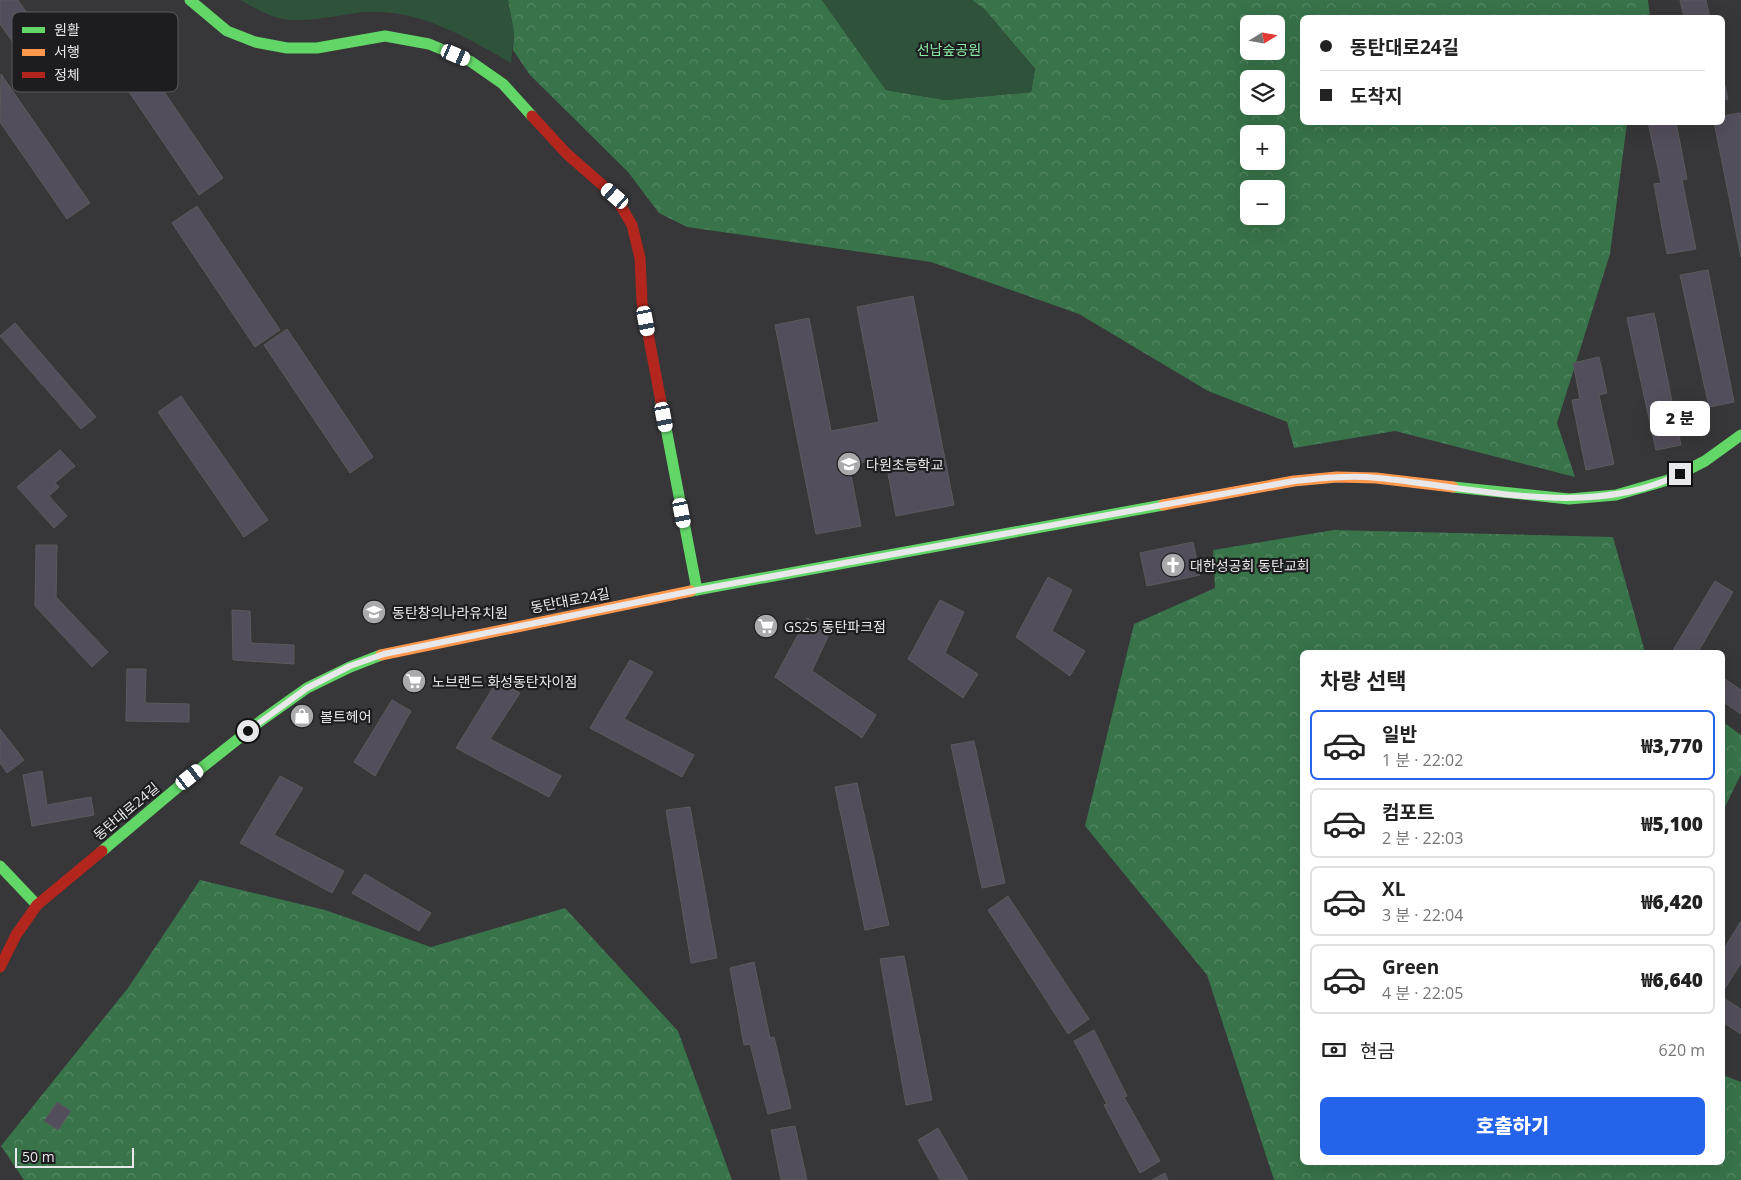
<!DOCTYPE html>
<html lang="ko">
<meta charset="utf-8">
<style>
:root{--surface:#fff;--page:#f6f6f6;--text:#222;--muted:#767676;--line:#e0e0e0;--accent:#2563eb}
body{margin:0;font-family:"Open Sans","Noto Sans KR",sans-serif;background:var(--page);color:var(--text);height:100vh;display:flex;flex-direction:column;font-size:19px;white-space:nowrap}
*{box-sizing:border-box;margin:0}
p{font-size:16px;color:var(--muted)}
.icon{flex:none;width:28px;height:28px;fill:none;stroke:currentColor;stroke-width:2;stroke-linecap:round;stroke-linejoin:round}
.map{position:relative;flex:1;overflow:hidden}
.side{position:absolute;left:1300px;top:650px;width:425px;height:515px;display:flex;flex-direction:column;background:var(--surface);border-radius:8px;box-shadow:0 5px 20px #0002}
.side>*{flex:none}
.hud{position:absolute;left:1300px;top:15px;width:425px;height:110px;border-radius:8px;box-shadow:0 5px 20px #0002;display:grid;align-content:center;height:110px;padding:0 20px;background:var(--surface)}
.needle{width:32px;rotate:79deg}
.buttons{position:absolute;left:1240px;top:15px;display:grid;gap:10px}
.buttons a{display:grid;place-items:center;width:45px;height:45px;border-radius:8px;background:var(--surface);box-shadow:0 5px 20px #0002;font-size:25px}
.scale{position:absolute;left:15px;bottom:12px;width:119px;box-sizing:border-box;padding-left:5px;border:2px solid #e8e7ea;border-top:0;font-size:14px;line-height:18px;white-space:nowrap;color:#e8e7ea;-webkit-text-stroke:4px #1d1d1f;paint-order:stroke}
.end{position:absolute;width:22px;height:22px;margin:-11px;border:6px solid #e8e7ea;background:#111;box-shadow:0 0 0 2px #111}
.from{border-radius:50%}
.bubble{position:absolute;height:35px;border-radius:8px;background:var(--surface);box-shadow:0 5px 20px #0002;font-size:16px;font-weight:800;line-height:35px;text-align:center}
.car{position:absolute;width:15px;height:30px;margin:-15px -8px;border-radius:6px;box-shadow:0 0 4px 1px #0007;background:linear-gradient(#fff 24%,#345 0 40%,#fff 0 76%,#345 0 86%,#fff 0)}
.hud b{display:flex;align-items:center;gap:18px;height:48px;font-size:19px}
.hud b+b{border-top:1px solid var(--line)}
.hud i{width:12px;height:12px;background:var(--text)}
ul{padding:0;list-style:none}
li{display:flex;align-items:center;gap:15px;height:70px;margin:0 10px 8px;padding:0 10px;border:2px solid var(--line);border-radius:8px}
li div{flex:1}
li b{display:block;font-size:19px}
li em{font-style:normal;font-weight:800}
li.on{border-color:var(--accent)}
li>.icon{width:45px;height:45px;stroke-width:1.5}
h2{padding:0 20px;font-size:22px;line-height:60px}
.pay{display:flex;align-items:center;gap:12px;height:55px;padding:0 20px;font-size:19px}
.pay p{margin-inline-start:auto}
.cta{display:flex;gap:10px;margin-top:auto;padding:10px 20px}
.cta a{flex:1;height:58px;border-radius:8px;background:var(--accent);color:#fff;font-size:20px;font-weight:800;line-height:58px;text-align:center}
.map>svg:first-child{display:block}
.forest{fill:url(#forest-crowns);fill-rule:evenodd}
.green{fill:#2f533a}
.building{fill:#534e5b;stroke:#5b5a5c}
.lines{fill:none;stroke-linecap:round;stroke-linejoin:round}
.fast{stroke:#63d668;stroke-width:11}
.slow{stroke:#ff974d;stroke-width:11}
.jam{stroke:#b3261e;stroke-width:11}
.route{stroke:#e8e7ea;stroke-width:6}
.labels{text-anchor:middle;dominant-baseline:central;stroke-width:4.5;stroke-linejoin:round;paint-order:stroke}
.park-label{font-size:14px;fill:#89e8a2;stroke:#1d1d1f}
.poi-label{font-size:14px;fill:#e8e7ea;stroke:#1d1d1f;text-anchor:start}
.street-label{font-size:14px;fill:#e8e7ea;stroke:#1d1d1f}
.key{fill:#1d1d1f;stroke:#5a5a5c;stroke-width:1}
.key-label{font-size:14px;fill:#e8e7ea}
</style>
<div class="map">
<svg width="1741" height="1180" viewBox="0 0 1741 1180">
<defs>
<pattern id="forest-crowns" width="20" height="18" patternUnits="userSpaceOnUse" patternTransform="scale(1.25)"><rect width="20" height="18" fill="#38734a"/><path d="M2 6a3 3 0 1 1 6 0M12 15a3 3 0 1 1 6 0" fill="none" stroke="#558764"/></pattern>
</defs>
<rect width="100%" height="100%" fill="#373638"/>
<g class="forest">
<path d="M508,0H822L886,90L945,100L1031,92L1035,69L985,10L972,0H1648L1650,17L1302,18V122L1627,123L1610,254L1557,423L1575,477L1395,431L1294,448L1287,422L1208,391L1079,314L931,262L687,227L659,213L628,172L530,75L513,50L514,33ZM1249,24H1276V51H1249ZM1249,79H1276V106H1249ZM1249,134H1276V161H1249ZM1249,189H1276V216H1249Z"/>
<polygon points="1334,530 1613,537 1645,652 1302,652 1302,1162 1722,1162 1723,1075 1741,1082 1741,1180 1274,1180 1207,975 1085,826 1134,624 1215,588 1213,550"/>
<polygon points="1723,722 1741,735 1741,774 1723,811"/>
<polygon points="200,880 325,910 431,947 565,908 678,1031 732,1180 24,1180 1,1146 128,988"/>
</g>
<g class="green">
<path d="M240,0H508L514,33L511,63C471,40 428,14 381,12C347,10 312,26 278,18C265,15 252,6 240,0Z"/>
<polygon points="822,0 972,0 985,10 1035,70 1031,92 945,100 886,90"/>
</g>
<g class="building">
<polygon points="0,0 18,0 56,55 33,71 0,24"/>
<polygon points="1680,0 1706,0 1710,18 1684,18"/>
<polygon points="141,58 223,178 199,195 117,74"/>
<polygon points="1722,72 1728,99 1722,100"/>
<polygon points="1,74 90,203 67,219 0,122"/>
<polygon points="1740,113 1741,120 1741,257 1714,122 1722,122 1722,116"/>
<polygon points="1648,122 1676,122 1687,179 1682,180 1696,249 1667,254 1654,184 1661,183"/>
<polygon points="197,206 280,330 255,347 172,223"/>
<polygon points="1708,270 1734,402 1709,407 1680,275"/>
<polygon points="913,296 954,505 896,516 885,458 849,465 861,526 816,534 775,325 809,318 831,431 879,422 857,307"/>
<polygon points="1654,313 1681,445 1656,450 1627,318"/>
<polygon points="15,323 96,417 81,429 0,336"/>
<polygon points="287,329 373,457 350,473 264,345"/>
<polygon points="1599,357 1607,393 1599,395 1614,464 1586,470 1572,400 1580,399 1573,363"/>
<polygon points="181,396 268,520 244,537 158,412"/>
<polygon points="60,450 75,466 55,483 59,487 49,496 67,516 54,528 17,487"/>
<polygon points="1193,542 1200,575 1147,586 1140,553"/>
<polygon points="36,545 57,545 56,597 108,652 92,667 35,606"/>
<polygon points="1048,577 1072,590 1052,631 1085,651 1070,676 1016,637"/>
<polygon points="1715,581 1733,592 1698,652 1672,652"/>
<polygon points="940,600 964,612 945,653 978,674 963,698 908,659"/>
<polygon points="232,610 250,611 251,643 294,645 294,664 233,660"/>
<polygon points="807,618 831,630 812,671 876,715 862,738 775,677"/>
<polygon points="630,660 653,672 624,719 694,755 682,777 590,728"/>
<polygon points="127,669 146,669 145,703 189,704 189,722 126,721"/>
<polygon points="1722,677 1741,690 1741,714 1722,701"/>
<polygon points="497,681 520,693 490,739 561,776 549,797 456,748"/>
<polygon points="392,700 411,711 375,776 354,762"/>
<polygon points="0,729 24,760 7,773 0,763"/>
<polygon points="974,741 1005,883 982,888 951,745"/>
<polygon points="42,771 47,805 91,797 94,815 32,826 23,775"/>
<polygon points="280,776 303,788 274,835 344,871 332,893 240,843"/>
<polygon points="857,783 889,925 865,930 835,787"/>
<polygon points="690,807 717,958 691,963 666,810"/>
<polygon points="365,874 431,913 419,931 352,893"/>
<polygon points="1008,896 1089,1019 1068,1034 988,910"/>
<polygon points="1741,921 1741,963 1722,993 1722,952"/>
<polygon points="904,956 932,1100 906,1105 880,959"/>
<polygon points="754,962 770,1038 774,1037 791,1108 768,1114 750,1044 744,1045 730,968"/>
<polygon points="1722,997 1741,1009 1741,1034 1722,1022"/>
<polygon points="1094,1030 1127,1096 1124,1097 1160,1161 1140,1173 1104,1105 1107,1104 1074,1041"/>
<polygon points="57,1102 71,1111 58,1130 44,1121"/>
<polygon points="795,1126 807,1180 781,1180 771,1130"/>
<polygon points="938,1128 968,1180 940,1180 918,1140"/>
<polygon points="1165,1173 1168,1180 1152,1180"/>
</g>
<g class="lines">
<g class="fast">
<polyline points="190,0 227,31 255,42 287,48 317,48 385,36 429,44 470,61 503,84 532,116"/>
<polyline points="661,402 697,590"/>
<polyline points="1453,487 1569,499 1616,495 1668,480 1705,461 1741,435"/>
<polyline points="691,591 1163,505"/>
<polyline points="102,851 190,777 262,720 307,688 350,667 381,655"/>
<polyline points="0,866 37,905"/>
</g>
<g class="slow">
<polyline points="1163,505 1294,481 1337,477 1376,478 1453,487"/>
<polyline points="381,655 691,591"/>
</g>
<g class="jam">
<polyline points="532,116 567,154 615,196 632,225 640,258 642,302 661,402"/>
<polyline points="0,967 16,935 37,905 102,851"/>
</g>
</g>
<g class="lines">
<path class="route" d="M248,731L307,688L350,666L384,654L697,590L1294,481C1322,478 1350,475 1378,478C1474,487 1590,520 1680,474"/>
</g>
<defs>
<g id="school-disc" transform="scale(1.25)"><circle r="9.5" fill="#aaa9ac" stroke="#1d1d1f"/><path d="M0-5L7-2L0 1L-7-2ZM-4 1L0 2.5L4 1V4Q0 6-4 4Z" fill="#fff"/></g>
<g id="church-disc" transform="scale(1.25)"><circle r="9.5" fill="#aaa9ac" stroke="#1d1d1f"/><path d="M-1.2-6h2.4v3.5h3.3v2.4h-3.3V6h-2.4V-.1h-3.3v-2.4h3.3Z" fill="#fff"/></g>
<g id="supermarket-disc" transform="scale(1.25)"><circle r="9.5" fill="#aaa9ac" stroke="#1d1d1f"/><path d="M-6-5.5h2.5l.6 2H6L4.5 2H-2.5L-4.4-4H-6ZM-1.5 3.2a1.3 1.3 0 1 0 .1 0ZM3 3.2a1.3 1.3 0 1 0 .1 0Z" fill="#fff"/></g>
<g id="shop-disc" transform="scale(1.25)"><circle r="9.5" fill="#aaa9ac" stroke="#1d1d1f"/><path d="M-5-2.5h2.3a2.7 3.5 0 0 1 5.4 0H5L5.5 6h-11ZM-1.5-2.5h3a1.5 2.3 0 0 0-3 0Z" fill="#fff"/></g>
</defs>
<g fill-rule="evenodd">
<use href="#school-disc" x="849" y="464"/>
<use href="#church-disc" x="1173" y="565"/>
<use href="#school-disc" x="374" y="612"/>
<use href="#supermarket-disc" x="766" y="626"/>
<use href="#supermarket-disc" x="414" y="681"/>
<use href="#shop-disc" x="302" y="716"/>
</g>
<g class="labels">
<g class="park-label">
<text x="949" y="49">선납숲공원</text>
</g>
<g class="poi-label">
<text x="866" y="464">다원초등학교</text>
<text x="1190" y="565">대한성공회 동탄교회</text>
<text x="392" y="612">동탄창의나라유치원</text>
<text x="784" y="626">GS25 동탄파크점</text>
<text x="432" y="681">노브랜드 화성동탄자이점</text>
<text x="320" y="716">볼트헤어</text>
</g>
<g class="street-label">
<text transform="translate(570 600) rotate(-11)">동탄대로24길</text>
<text transform="translate(126 811) rotate(-40)">동탄대로24길</text>
</g>
</g>
<rect x="12" y="12" width="166" height="80" rx="8" class="key"/>
<rect x="22" y="27" width="23" height="6" fill="#63d668"/>
<rect x="22" y="49" width="23" height="7" fill="#ff974d"/>
<rect x="22" y="72" width="23" height="6" fill="#b3261e"/>
<g class="key-label">
<text x="54" y="35">원활</text>
<text x="54" y="57">서행</text>
<text x="54" y="80">정체</text>
</g>
</svg>
<div class="buttons">
<a><svg class="needle" viewBox="-14 -14 28 28"><path d="M0-13l5 13h-10z" fill="#e53935"/><path d="M0 13l5-13h-10z" fill="#767676"/></svg></a>
<a><svg class="icon" aria-label="layers" viewBox="0 0 24 24"><path d="M12 4l9 5-9 5-9-5zM3 14l9 5 9-5"/></svg></a>
<a>+</a>
<a>−</a>
</div>
<div class="scale">50 m</div>
<i class="end from" style="left:248px;top:731px"></i>
<i class="end" style="left:1680px;top:474px"></i>
<div class="bubble" style="left:1650px;top:401px;width:60px">2 분</div>
<i class="car" style="left:456px;top:55px;rotate:113deg"></i>
<i class="car" style="left:615px;top:196px;rotate:311deg"></i>
<i class="car" style="left:646px;top:321px;rotate:169deg"></i>
<i class="car" style="left:664px;top:417px;rotate:169deg"></i>
<i class="car" style="left:682px;top:513px;rotate:169deg"></i>
<i class="car" style="left:190px;top:777px;rotate:52deg"></i>
<div class="hud">
<b><i class="from"></i>동탄대로24길</b>
<b><i></i>도착지</b>
</div>
<section class="side">
<h2>차량 선택</h2>
<ul>
<li class="on"><svg class="icon" aria-label="car" viewBox="0 0 24 24"><path d="M5 17H2v-5l4-1 3-4h7l3 4 3 1v5h-3M9 17h6M6 11h13"/><circle cx="7" cy="17" r="2"/><circle cx="17" cy="17" r="2"/></svg><div><b>일반</b><p>1 분 · 22:02</p></div><em>₩3,770</em></li>
<li><svg class="icon" aria-label="car" viewBox="0 0 24 24"><path d="M5 17H2v-5l4-1 3-4h7l3 4 3 1v5h-3M9 17h6M6 11h13"/><circle cx="7" cy="17" r="2"/><circle cx="17" cy="17" r="2"/></svg><div><b>컴포트</b><p>2 분 · 22:03</p></div><em>₩5,100</em></li>
<li><svg class="icon" aria-label="car" viewBox="0 0 24 24"><path d="M5 17H2v-5l4-1 3-4h7l3 4 3 1v5h-3M9 17h6M6 11h13"/><circle cx="7" cy="17" r="2"/><circle cx="17" cy="17" r="2"/></svg><div><b>XL</b><p>3 분 · 22:04</p></div><em>₩6,420</em></li>
<li><svg class="icon" aria-label="car" viewBox="0 0 24 24"><path d="M5 17H2v-5l4-1 3-4h7l3 4 3 1v5h-3M9 17h6M6 11h13"/><circle cx="7" cy="17" r="2"/><circle cx="17" cy="17" r="2"/></svg><div><b>Green</b><p>4 분 · 22:05</p></div><em>₩6,640</em></li>
</ul>
<div class="pay"><svg class="icon" aria-label="cash" viewBox="0 0 24 24"><path d="M3 7h18v10H3z"/><circle cx="12" cy="12" r="2"/></svg>현금<p>620 m</p></div>
<div class="cta"><a>호출하기</a></div>
</section>
</div>
